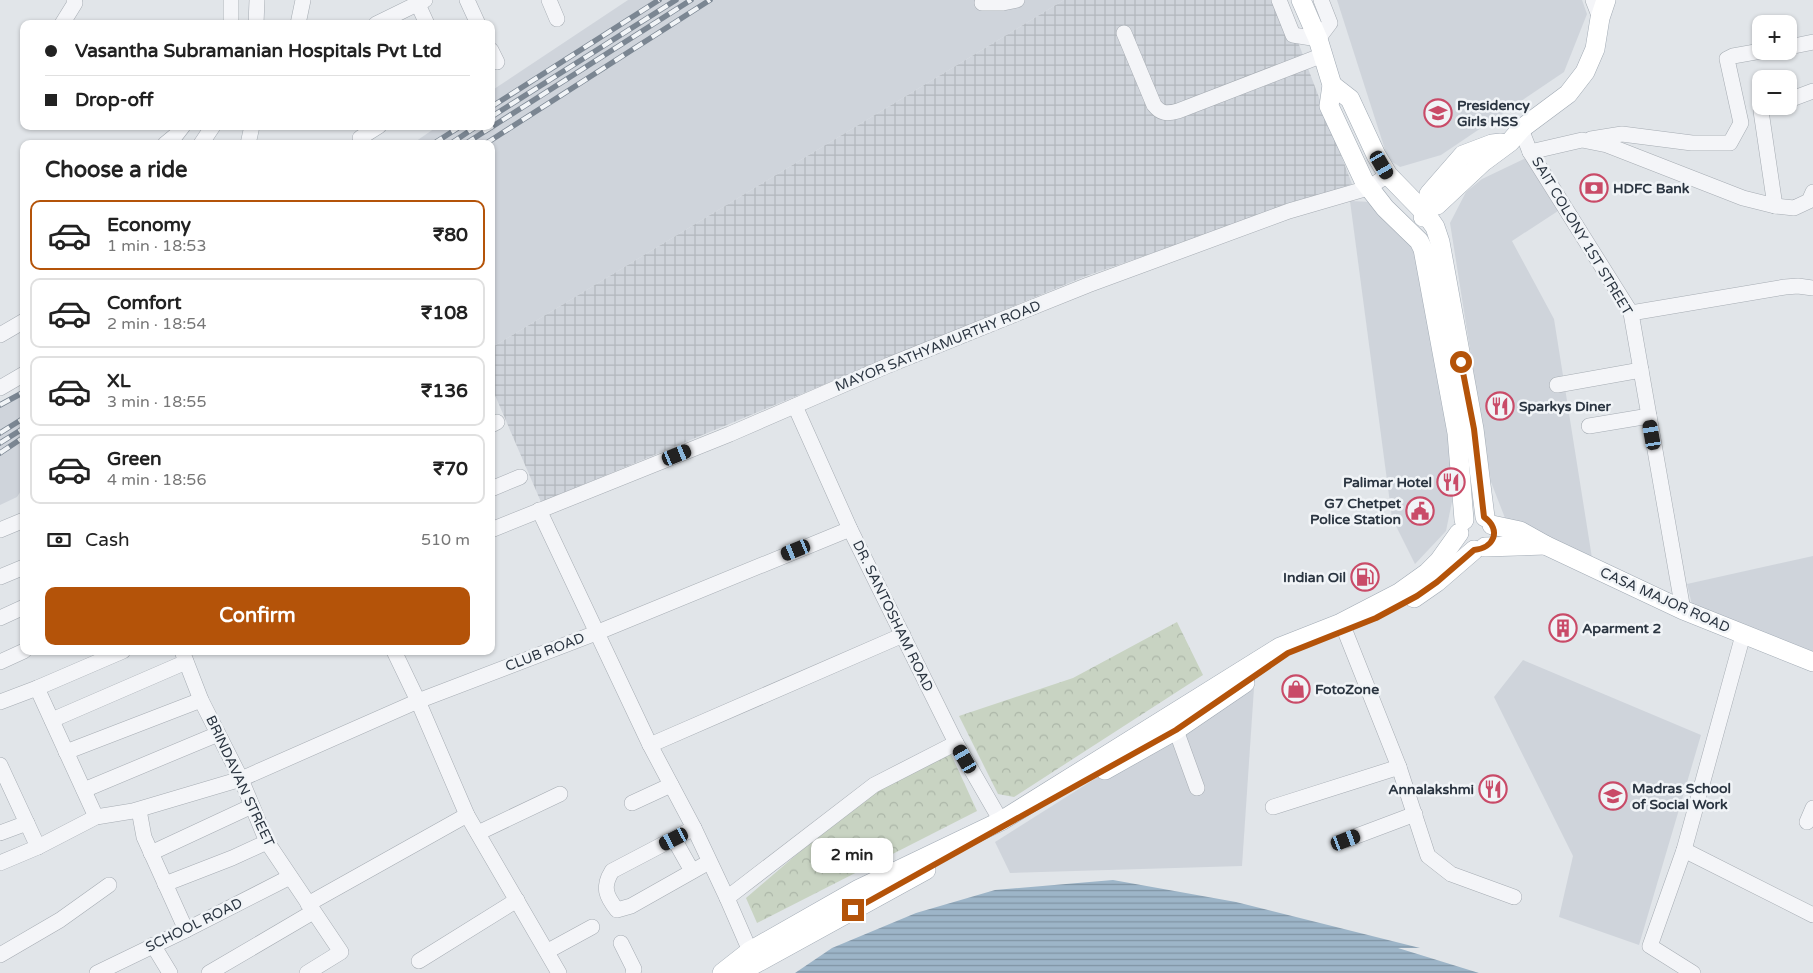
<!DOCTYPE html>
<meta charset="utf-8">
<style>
:root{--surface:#fff;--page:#f6f6f6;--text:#222;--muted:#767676;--line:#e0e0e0;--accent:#b45309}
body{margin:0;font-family:"Varela Round",sans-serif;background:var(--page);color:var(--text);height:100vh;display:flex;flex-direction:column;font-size:19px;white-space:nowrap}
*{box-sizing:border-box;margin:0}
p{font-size:16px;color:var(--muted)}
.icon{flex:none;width:28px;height:28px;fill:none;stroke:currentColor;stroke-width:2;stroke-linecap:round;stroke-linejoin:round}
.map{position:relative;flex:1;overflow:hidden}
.side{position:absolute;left:20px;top:140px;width:475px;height:515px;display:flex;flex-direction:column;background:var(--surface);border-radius:10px;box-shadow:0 1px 4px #0004}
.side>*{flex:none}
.hud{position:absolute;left:20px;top:20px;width:475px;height:110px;border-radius:10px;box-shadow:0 1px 4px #0004;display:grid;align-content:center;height:110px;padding:0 25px;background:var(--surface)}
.controls{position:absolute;left:1752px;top:15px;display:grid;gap:10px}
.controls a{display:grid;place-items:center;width:45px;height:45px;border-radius:10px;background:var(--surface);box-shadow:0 1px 4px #0004;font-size:25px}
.end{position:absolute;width:22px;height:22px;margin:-11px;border:6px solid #b45309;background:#fff;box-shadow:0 0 0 2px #fff}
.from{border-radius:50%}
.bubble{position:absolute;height:35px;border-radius:10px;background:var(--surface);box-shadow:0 1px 4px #0004;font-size:16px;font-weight:800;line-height:35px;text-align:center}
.car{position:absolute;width:15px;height:30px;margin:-15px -8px;border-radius:6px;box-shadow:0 0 4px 1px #0007;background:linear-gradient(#222 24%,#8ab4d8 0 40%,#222 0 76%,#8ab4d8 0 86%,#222 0)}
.hud b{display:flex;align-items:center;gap:18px;height:48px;font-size:19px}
.hud b+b{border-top:1px solid var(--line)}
.hud i{width:12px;height:12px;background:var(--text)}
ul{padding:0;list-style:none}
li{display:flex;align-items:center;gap:15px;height:70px;margin:0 10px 8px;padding:0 15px;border:2px solid var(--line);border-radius:10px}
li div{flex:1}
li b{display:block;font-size:19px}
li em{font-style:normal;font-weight:800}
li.on{border-color:var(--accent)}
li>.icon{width:45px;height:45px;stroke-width:1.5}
h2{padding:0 25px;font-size:22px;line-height:60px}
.pay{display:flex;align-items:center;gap:12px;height:55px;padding:0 25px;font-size:19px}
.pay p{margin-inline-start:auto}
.cta{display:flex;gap:10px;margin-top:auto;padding:10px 25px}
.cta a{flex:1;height:58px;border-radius:10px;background:var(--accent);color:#fff;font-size:20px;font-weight:800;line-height:58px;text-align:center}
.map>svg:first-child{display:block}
.built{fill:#cfd4db}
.industrial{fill:url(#industrial-grid)}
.park{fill:url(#park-crowns)}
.water{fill:url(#water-rules)}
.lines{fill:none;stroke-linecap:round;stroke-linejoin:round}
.minor-casing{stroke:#a6acb3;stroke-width:16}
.major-casing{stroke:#a1aab4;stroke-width:20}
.minor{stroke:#f4f5f8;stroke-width:15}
.major{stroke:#fff;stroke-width:19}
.rail-casing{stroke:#7b8692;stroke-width:5.5}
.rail{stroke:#f1f4f7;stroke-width:4;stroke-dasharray:11;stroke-linecap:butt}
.route{stroke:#b45309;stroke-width:6}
.labels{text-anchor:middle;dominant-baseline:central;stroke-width:5;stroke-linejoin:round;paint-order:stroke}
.poi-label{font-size:14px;font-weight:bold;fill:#2a3440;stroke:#f1f4f7;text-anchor:start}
.street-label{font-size:14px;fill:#2a3440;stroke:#f1f4f7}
</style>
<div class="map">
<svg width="1813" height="973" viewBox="0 0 1813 973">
<defs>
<pattern id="industrial-grid" width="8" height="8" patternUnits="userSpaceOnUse" patternTransform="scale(1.25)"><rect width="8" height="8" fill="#cfd4db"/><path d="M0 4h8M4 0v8" fill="none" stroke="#b2b7bd"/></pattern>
<pattern id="park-crowns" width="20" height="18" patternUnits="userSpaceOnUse" patternTransform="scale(1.25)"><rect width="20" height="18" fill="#c8d3c2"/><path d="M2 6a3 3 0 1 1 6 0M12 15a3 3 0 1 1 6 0" fill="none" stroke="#acb6a8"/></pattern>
<pattern id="water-rules" width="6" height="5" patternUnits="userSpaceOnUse" patternTransform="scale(1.25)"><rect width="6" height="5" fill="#9db5c8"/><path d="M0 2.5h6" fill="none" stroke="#8094a4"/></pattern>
</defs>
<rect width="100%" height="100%" fill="#e1e5e9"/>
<g class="built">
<polygon points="628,0 1064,0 491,348 491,144 412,144 438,126 491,126 491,91"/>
<polygon points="1337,0 1582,0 1587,14 1564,72 1441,155 1400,167 1388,159"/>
<polygon points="1528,157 1558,211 1512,241 1554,319 1592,558 1505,518 1491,482 1450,223 1466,192 1482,179"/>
<polygon points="1350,201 1372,202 1421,252 1456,482 1446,531 1415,564 1392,518"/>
<polygon points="24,389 24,486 17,497 0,505 0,402"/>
<polygon points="1813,556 1813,652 1692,605 1687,584"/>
<polygon points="1523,660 1701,735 1639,945 1559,917 1573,856 1494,697"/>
<polygon points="1254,688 1242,866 1010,873 995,842 1207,708"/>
</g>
<polygon class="industrial" points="1064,0 1282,0 1352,184 1086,276 541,502 491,386 491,348"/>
<g class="park">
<polygon points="1177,622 1203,675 1014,797 998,794 959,716 1073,678"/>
<polygon points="950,752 977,811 757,923 746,898 881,782"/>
</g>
<polygon class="water" points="1113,880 1236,902 1420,948 1398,948 1479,973 795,973 832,948 916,913 995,890"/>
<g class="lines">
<g class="minor-casing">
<g id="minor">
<polyline points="231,0 231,24"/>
<polyline points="416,0 427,24"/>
<polyline points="467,0 478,24"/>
<polyline points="549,0 557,19"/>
<polyline points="1279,0 1293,35 1318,39 1330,23 1321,0"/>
<polyline points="1593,0 1600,18"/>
<polyline points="982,3 1003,3 1017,0"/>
<polyline points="62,24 75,3 74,0"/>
<polyline points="256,24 257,0"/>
<polyline points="298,24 303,0"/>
<polyline points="376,24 425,0"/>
<path d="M1124,33L1154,105C1161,114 1167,114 1178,111L1323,55"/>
<polyline points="1789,47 1813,42"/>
<polyline points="491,50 497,62"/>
<polyline points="1789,100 1813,91"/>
<polyline points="1761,111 1775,206"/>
<polyline points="1521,129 1530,152 1631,313 1683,610"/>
<polyline points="360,138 379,126"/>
<polyline points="1591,139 1622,134 1692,143 1730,143 1741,123 1727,59 1733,56 1761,51"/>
<polyline points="165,144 176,135 183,126"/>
<polyline points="201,144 213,126"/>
<polyline points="248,144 252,126"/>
<polyline points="1530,152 1582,140 1607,145 1743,198 1775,206 1794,208 1809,201 1813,192"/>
<polyline points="1631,313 1785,287 1798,286 1813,288"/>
<polyline points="0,335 24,321"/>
<polyline points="1557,385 1641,370"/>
<polyline points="0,388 24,374"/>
<polyline points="795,406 850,529 956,743 1001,821"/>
<polyline points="491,425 497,422"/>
<polyline points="1589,426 1649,416"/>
<polyline points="491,489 520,477"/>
<polyline points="539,510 650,745 694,828 727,898 750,951 752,961"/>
<polyline points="0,530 24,520"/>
<polyline points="491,530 730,434 889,365 1088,285 1289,211 1368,188 1388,175"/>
<polyline points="0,577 24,567"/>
<polyline points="0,618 24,607"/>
<polyline points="1345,631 1399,767 1428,856 1451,874 1514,897"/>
<polyline points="182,651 201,700 241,779 267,842 341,952 307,973"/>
<polyline points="394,651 418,701 467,815 559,973"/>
<polyline points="0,662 24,651"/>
<polyline points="37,688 96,817"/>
<polyline points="0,702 37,688 123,651"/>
<polyline points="52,720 186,662"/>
<polyline points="1176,730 1197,788"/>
<polyline points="650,745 903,635"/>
<polyline points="66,752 201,700"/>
<polyline points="0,765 38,847"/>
<polyline points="84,790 218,734"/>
<polyline points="632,803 671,785"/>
<polyline points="1273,807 1399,767"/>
<polyline points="139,810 144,837 186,930"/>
<polyline points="1807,822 1813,808"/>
<path d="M694,828L612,871C602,887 606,896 617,910L631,906L709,862"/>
<polyline points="0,833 27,823"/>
<polyline points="478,833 560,794"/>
<polyline points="674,839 692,871"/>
<polyline points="1346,840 1415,814"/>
<polyline points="1684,850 1813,915"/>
<polyline points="151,853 252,806"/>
<polyline points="0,863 38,847 96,817 133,811 241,779 418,701 596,633 850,529"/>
<polyline points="165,884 232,858 267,842"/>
<polyline points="727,898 874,785 956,743"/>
<polyline points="308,904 467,815"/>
<polyline points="621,943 634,969 633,973"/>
<polyline points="153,945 170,973"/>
<polyline points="548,951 592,927"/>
<polyline points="0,955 60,920 109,885"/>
<polyline points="419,961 517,900"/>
<polyline points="97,973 186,930 290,877"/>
<polyline points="209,973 313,912"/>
<polyline points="1693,973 1650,946 1684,850 1743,635"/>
</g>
</g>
<g class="major-casing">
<g id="major">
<polyline points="1301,0 1318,39 1332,85 1329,106 1364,181 1385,208 1419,241 1423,249 1457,433 1464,520"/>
<polyline points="1332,85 1350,99 1376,155 1388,175 1426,214 1435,227 1440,242 1474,429 1485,517"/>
<polyline points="1429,207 1437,205 1483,162 1510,142 1521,129 1568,94 1585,72 1595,49 1600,18 1606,0"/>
<polyline points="1423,217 1429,207 1429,194 1463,155 1492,144 1501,143"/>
<polyline points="1492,525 1520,531 1545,545 1683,610 1813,662"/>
<polyline points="1485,547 1545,545"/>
<polyline points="1414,598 1437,582 1474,550"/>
<polyline points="1105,770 1176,730 1245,683"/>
<polyline points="722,973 750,951 859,889 1001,821 1280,647 1341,623 1399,593 1427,573 1439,561 1459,533"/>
<polyline points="742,973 753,965 926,870"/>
</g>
</g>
<use href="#minor" class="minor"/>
<use href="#major" class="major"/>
<g class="rail-casing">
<g id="rail">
<polyline points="491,107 659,0"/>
<polyline points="491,117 676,0"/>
<polyline points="433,144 461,126"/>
<polyline points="450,144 477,126"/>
<polyline points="465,144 691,0"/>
<polyline points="485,144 710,0"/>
<polyline points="0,405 24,392"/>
<polyline points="0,433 24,418"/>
<polyline points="0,443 24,428"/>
<polyline points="0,453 24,437"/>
</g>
</g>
<use href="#rail" class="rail"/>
</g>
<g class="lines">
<path class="route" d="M853,910L1176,730L1288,653L1376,618L1417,596L1437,582L1474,550C1494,548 1502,530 1484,517L1474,429L1461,362"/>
</g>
<defs>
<g id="school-ring" transform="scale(1.4375)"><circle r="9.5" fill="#f1f4f7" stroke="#c94b68" stroke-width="1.5"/><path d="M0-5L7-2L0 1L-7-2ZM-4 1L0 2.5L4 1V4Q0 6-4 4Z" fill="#c94b68"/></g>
<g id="bank-ring" transform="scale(1.4375)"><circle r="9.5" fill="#f1f4f7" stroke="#c94b68" stroke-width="1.5"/><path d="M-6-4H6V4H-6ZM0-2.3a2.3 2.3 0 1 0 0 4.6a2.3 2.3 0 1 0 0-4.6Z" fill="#c94b68"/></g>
<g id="restaurant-ring" transform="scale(1.4375)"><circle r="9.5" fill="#f1f4f7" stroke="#c94b68" stroke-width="1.5"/><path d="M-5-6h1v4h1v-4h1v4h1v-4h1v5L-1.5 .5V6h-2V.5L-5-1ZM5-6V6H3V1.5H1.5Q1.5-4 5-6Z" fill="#c94b68"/></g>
<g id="civic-ring" transform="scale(1.4375)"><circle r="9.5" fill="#f1f4f7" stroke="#c94b68" stroke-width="1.5"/><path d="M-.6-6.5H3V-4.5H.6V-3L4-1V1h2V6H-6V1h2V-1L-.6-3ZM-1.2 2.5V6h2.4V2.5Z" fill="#c94b68"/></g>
<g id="fuel-ring" transform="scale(1.4375)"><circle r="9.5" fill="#f1f4f7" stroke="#c94b68" stroke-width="1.5"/><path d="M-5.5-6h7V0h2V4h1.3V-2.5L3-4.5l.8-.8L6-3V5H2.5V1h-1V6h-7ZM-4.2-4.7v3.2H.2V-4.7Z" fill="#c94b68"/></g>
<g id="building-ring" transform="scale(1.4375)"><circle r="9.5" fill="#f1f4f7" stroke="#c94b68" stroke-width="1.5"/><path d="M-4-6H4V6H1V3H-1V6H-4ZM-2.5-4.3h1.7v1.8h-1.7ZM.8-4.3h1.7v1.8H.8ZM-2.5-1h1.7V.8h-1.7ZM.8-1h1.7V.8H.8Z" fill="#c94b68"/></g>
<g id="shop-ring" transform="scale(1.4375)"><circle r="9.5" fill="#f1f4f7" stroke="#c94b68" stroke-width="1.5"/><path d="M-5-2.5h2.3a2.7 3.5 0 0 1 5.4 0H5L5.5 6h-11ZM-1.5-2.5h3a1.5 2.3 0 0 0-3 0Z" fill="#c94b68"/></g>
<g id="university-ring" transform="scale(1.4375)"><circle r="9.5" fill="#f1f4f7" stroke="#c94b68" stroke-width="1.5"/><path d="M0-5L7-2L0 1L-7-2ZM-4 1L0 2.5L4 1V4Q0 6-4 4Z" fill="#c94b68"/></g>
</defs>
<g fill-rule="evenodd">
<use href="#school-ring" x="1438" y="113"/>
<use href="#bank-ring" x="1594" y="188"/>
<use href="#restaurant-ring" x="1500" y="406"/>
<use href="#restaurant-ring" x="1451" y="482"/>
<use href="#civic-ring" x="1420" y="511"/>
<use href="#fuel-ring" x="1365" y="577"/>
<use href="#building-ring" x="1563" y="628"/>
<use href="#shop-ring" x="1296" y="689"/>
<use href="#restaurant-ring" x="1493" y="789"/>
<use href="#university-ring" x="1613" y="796"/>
</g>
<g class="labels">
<g class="poi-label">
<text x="1457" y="105">Presidency<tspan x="1457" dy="16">Girls HSS</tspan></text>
<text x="1613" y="188">HDFC Bank</text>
<text x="1519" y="406">Sparkys Diner</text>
<text x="1432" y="482" text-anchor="end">Palimar Hotel</text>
<text x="1401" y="503" text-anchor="end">G7 Chetpet<tspan x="1401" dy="16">Police Station</tspan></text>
<text x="1346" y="577" text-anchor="end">Indian Oil</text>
<text x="1582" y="628">Aparment 2</text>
<text x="1315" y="689">FotoZone</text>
<text x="1632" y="788">Madras School<tspan x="1632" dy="16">of Social Work</tspan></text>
<text x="1474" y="789" text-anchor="end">Annalakshmi</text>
</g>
<g class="street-label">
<text transform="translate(1582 236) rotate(59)">SAIT COLONY 1ST STREET</text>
<text transform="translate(938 346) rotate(-22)">MAYOR SATHYAMURTHY ROAD</text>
<text transform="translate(1665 600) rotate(24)">CASA MAJOR ROAD</text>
<text transform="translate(893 616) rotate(64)">DR. SANTOSHAM ROAD</text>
<text transform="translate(545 652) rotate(-21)">CLUB ROAD</text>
<text transform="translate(240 781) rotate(65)">BRINDAVAN STREET</text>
<text transform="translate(194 925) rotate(-26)">SCHOOL ROAD</text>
</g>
</g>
</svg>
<div class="controls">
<a>+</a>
<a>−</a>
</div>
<i class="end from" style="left:1461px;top:362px"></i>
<i class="end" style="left:853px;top:910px"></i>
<div class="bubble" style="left:811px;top:838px;width:82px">2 min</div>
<i class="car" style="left:1382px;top:165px;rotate:150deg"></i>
<i class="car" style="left:1652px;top:435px;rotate:350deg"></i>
<i class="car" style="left:677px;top:455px;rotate:68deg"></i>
<i class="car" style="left:796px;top:550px;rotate:248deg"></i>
<i class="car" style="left:965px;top:759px;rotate:330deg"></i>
<i class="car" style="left:674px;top:839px;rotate:243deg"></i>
<i class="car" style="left:1346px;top:840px;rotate:69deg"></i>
<div class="hud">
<b><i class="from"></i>Vasantha Subramanian Hospitals Pvt Ltd</b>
<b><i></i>Drop-off</b>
</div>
<section class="side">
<h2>Choose a ride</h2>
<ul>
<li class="on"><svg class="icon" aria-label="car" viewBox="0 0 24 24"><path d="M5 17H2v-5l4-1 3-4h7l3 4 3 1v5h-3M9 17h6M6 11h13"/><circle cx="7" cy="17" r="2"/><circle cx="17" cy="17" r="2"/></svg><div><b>Economy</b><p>1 min · 18:53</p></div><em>₹80</em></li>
<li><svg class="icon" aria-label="car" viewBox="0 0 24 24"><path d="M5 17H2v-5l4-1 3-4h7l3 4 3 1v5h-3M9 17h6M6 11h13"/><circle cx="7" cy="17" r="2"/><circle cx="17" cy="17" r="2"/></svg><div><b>Comfort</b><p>2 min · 18:54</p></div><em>₹108</em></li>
<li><svg class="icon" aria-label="car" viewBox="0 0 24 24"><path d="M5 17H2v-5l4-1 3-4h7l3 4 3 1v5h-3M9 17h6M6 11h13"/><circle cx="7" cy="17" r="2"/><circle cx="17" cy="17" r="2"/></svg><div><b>XL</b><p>3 min · 18:55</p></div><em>₹136</em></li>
<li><svg class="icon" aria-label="car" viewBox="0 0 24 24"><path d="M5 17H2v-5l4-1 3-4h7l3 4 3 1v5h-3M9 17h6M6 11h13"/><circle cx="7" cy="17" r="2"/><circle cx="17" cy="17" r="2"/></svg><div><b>Green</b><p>4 min · 18:56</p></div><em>₹70</em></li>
</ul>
<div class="pay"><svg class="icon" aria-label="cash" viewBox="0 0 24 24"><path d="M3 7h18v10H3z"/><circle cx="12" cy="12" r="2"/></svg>Cash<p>510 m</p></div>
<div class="cta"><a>Confirm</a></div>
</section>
</div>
